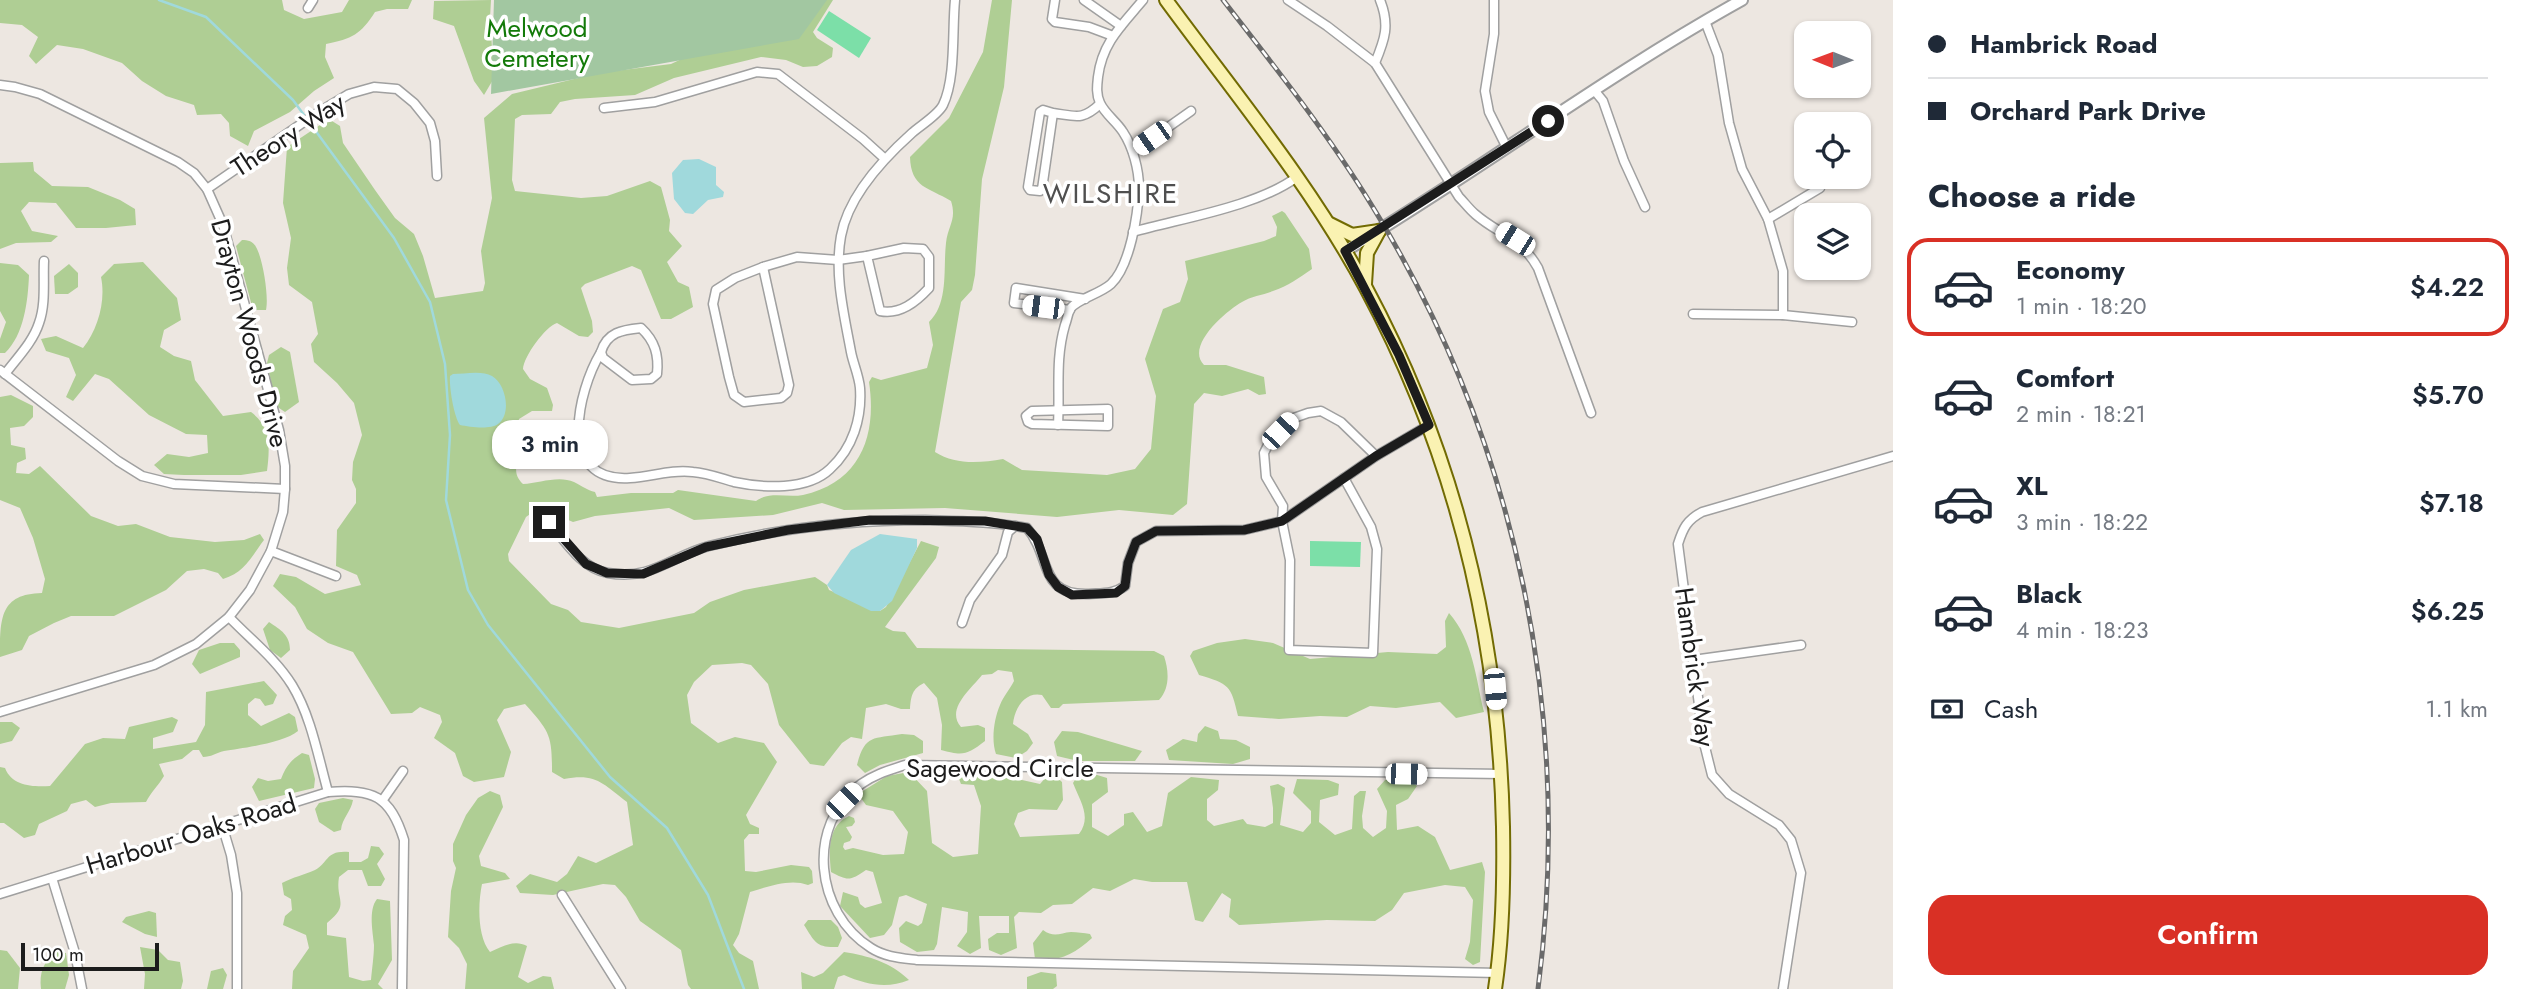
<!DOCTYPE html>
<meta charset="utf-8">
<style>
:root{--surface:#fff;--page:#f2f2f3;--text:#1f2937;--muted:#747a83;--line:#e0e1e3;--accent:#d93025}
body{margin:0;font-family:Jost,sans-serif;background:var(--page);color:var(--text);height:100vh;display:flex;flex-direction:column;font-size:26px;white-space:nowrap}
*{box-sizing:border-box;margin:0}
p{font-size:23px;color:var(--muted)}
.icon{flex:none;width:38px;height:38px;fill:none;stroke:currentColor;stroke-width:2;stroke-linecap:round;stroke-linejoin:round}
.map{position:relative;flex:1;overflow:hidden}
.panel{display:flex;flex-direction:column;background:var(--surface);width:630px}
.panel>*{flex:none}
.top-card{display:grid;align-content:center;height:154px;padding:0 35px;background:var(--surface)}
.needle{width:46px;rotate:271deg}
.buttons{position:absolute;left:1794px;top:21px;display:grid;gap:14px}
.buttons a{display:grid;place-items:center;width:77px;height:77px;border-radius:14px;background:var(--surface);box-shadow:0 2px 5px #0004;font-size:35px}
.scale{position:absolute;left:21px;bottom:18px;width:138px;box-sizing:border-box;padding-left:7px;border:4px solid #1c1c1c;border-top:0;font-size:19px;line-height:24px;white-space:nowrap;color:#1c1c1c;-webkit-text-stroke:5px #fff;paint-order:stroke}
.end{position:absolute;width:32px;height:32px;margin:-16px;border:9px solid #1c1c1c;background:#fff;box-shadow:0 0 0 4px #fff}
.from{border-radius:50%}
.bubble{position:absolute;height:49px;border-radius:21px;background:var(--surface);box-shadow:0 2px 5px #0004;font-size:23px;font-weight:600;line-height:49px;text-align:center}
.car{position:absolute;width:21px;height:42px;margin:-21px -10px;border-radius:9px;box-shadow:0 0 5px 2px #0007;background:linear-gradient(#fff 24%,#345 0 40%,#fff 0 76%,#345 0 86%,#fff 0)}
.top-card b{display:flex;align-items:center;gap:24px;height:66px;font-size:26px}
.top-card b+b{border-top:2px solid var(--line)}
.top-card i{width:18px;height:18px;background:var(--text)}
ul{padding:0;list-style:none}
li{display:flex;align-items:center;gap:21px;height:98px;margin:0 14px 10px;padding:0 21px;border:4px solid transparent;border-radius:21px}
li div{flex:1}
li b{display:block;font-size:26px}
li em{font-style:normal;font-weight:600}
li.active{border-color:var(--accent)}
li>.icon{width:63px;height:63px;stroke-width:1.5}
h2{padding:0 35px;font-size:32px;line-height:84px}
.pay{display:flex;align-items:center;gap:18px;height:77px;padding:0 35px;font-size:26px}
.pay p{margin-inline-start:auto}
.primary-button{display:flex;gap:14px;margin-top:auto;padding:14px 35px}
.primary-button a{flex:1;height:80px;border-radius:21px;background:var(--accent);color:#fff;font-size:28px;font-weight:600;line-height:80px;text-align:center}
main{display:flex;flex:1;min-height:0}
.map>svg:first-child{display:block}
.forest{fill:#afce94}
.cemetery{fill:#a2c7a1}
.pitch{fill:#7cdfa8}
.water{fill:#a0d9dc}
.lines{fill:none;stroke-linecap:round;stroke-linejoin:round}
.stream{stroke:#a0d9dc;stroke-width:2.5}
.minor-casing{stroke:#a0a0a0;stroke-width:11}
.tertiary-casing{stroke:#a0a0a0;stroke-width:14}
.secondary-casing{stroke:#726b03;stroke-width:16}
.minor{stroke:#fff;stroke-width:8}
.tertiary{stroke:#fff;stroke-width:10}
.secondary{stroke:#faf2b2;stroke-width:12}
.rail-casing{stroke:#6a6a6a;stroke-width:5}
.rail{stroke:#fff;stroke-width:2.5;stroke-dasharray:8;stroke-linecap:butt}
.route{stroke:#1c1c1c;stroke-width:9}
.labels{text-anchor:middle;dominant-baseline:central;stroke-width:7;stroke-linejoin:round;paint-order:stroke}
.park-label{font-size:26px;fill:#137a09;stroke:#fff}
.street-label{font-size:26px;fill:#1c1c1c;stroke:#fff}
.neighbourhood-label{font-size:28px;letter-spacing:2px;fill:#4f4f4f;stroke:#fff}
</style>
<main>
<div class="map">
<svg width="1893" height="989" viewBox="0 0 1893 989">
<rect width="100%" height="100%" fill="#ede7e1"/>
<g class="forest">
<path d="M0,0H282L284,10L304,19L342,12L349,0H412L408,9H387L375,12C361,34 352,39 326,44L325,57L334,78L314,91L290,112L254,131L248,146L230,136L229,123L221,114L197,115L194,105L166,96L142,81L122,63L83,49L57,45L36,64L29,56L38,37L22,25L0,23Z"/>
<polygon points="491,0 490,18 494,78 484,95 474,81 454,26 433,19 434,1"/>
<path d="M806,0H833L813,32L817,38L833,48L832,57L817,66L803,67L786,60L761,57L674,78L635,95L575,99L560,102L551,114L522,115L515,119L512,180L515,191L581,198L607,196L650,181L661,187L670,220L669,231L682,246L667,262L678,282L689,287L693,307L671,319H661L641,270L632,266L585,284L581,288L592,321L593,332L588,337L579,336L557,323C545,327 524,356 523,369L530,379L547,388L553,405L552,411H532L519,419C516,431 520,441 519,453C517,465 512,474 523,484C539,483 559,475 574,482C582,486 587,490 595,492L597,497L631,493H673L678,490L756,501C769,491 787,498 803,495C861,482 877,435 869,382L872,377L881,380L927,368L933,345L929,322C949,303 943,269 946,243C948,225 957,220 951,201C928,187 911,188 910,157L949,118L983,52L992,0H1012L1004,87L982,179L975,275L972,290L961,302L935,452C955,465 980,463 1003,459L1022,470L1107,475L1135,469L1151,449L1156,396L1145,359L1163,309L1180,302L1188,279L1185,261L1264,241L1276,236L1277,227L1272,216L1282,211L1285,213L1309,249L1312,269C1299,278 1288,286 1273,291C1263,295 1251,296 1242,302C1226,311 1185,346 1204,365H1226L1264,377L1266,394L1259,395L1248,389L1222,396L1204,393L1194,404L1187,504L1173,515L1119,510L1057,517L945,508L844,510L822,503L773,515L694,520L669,508L595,516L573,522L559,516L544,504L526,517L508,554L509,561L551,604L568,610L581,622L619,628L694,613L710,602L744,590L815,577L827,585L829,590L880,611L886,607L921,541L939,547L936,558L885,627L893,631L905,632L917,648L1154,651L1164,656C1169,671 1170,688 1159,700L1063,704L1059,708H1051L1042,695C1025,691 1014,709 1013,724L1028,734L1033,743L1027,751L1016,758L996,754C991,740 994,719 1000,705C1003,697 1010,689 1014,681L1012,672L998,670L992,674L982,675C972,688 945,709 961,727L978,725L985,728V741C967,755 963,756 941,750L942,725L937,698L924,683C912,689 911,696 910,709H901L886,704L866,708L862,739L851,737L842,743L824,766L810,764L779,725L768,684L751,665L742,663L712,665L694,682L687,695L691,723L718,743L735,737L764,743L777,762L746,815L750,824L759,828V834H749L744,840L745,871L756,872L791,865L809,867L812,871L813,883L808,885C790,878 767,887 750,892L739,934L733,945L739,953L753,961L759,989H691L688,985L681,950L640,921L626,897L615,885L603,884L553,895L520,893L516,886L530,874L557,882L567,874L578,856L596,863L633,845L627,802C602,783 596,773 564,779L552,772C552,735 550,732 525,704L504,709L497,720L511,752L504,777L474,782L463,776L455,753L434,738L442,722L440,715L420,707L412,713L391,714L353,652L328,643L307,629L295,607L273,586L280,574L296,577L325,594L361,585L357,575L336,566L337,530L356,503V489L352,480L353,462L362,435L354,403L337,383L314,362L311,344L318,334L312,302L289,285L287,268L291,238L283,203L287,147L320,125L332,121L340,126L343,143L375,190L395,218L414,234L423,256L435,298L483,291L485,283L481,251L492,198L484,118L512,94L599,73L671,64Z"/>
<polygon points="33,162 34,171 52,186 88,187 120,200 135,209 136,225 106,228 76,228 56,203 29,202 21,211 32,231 58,236 51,242 16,243 0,249 0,163"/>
<path d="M242,240C248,240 253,241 256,247C263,259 269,297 266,310H253L236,246Z"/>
<path d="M143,262L177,298L181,320L164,330L160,347L174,356L191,361L195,380L223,416L251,412C271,427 270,447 267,471L241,475H184L164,474L154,465L167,454L189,457L208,453L207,435L186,434L149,415L109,379L95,374L73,401L66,397L76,375L69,358L46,351L41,339L56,336L83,348C98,329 106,301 101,277L114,264Z"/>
<path d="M0,263L18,265L29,275C28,301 24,335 5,353H0V339L6,322L0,311Z"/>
<polygon points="69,264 78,273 78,287 68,294 55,294 54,276"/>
<polygon points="281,347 290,352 299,402 285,412 276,406 267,363 269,355"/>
<path d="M11,395L33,406V417L24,426L10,428L11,445L25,448L26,459L17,463L16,473L29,474L40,466L91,516L118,526L136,524L170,537L215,542L244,540L260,534L264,540C251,557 245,572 223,579L218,573L204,569L187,571L166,590L114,616H71L54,623L29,636L22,650L0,657C0,618 0,594 42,593L45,579L33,538L20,508L0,500V397Z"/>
<path d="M1449,613C1473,640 1476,679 1484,712L1456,718L1440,702L1396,708L1370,706L1347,717L1320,716L1279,719L1238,716C1231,685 1229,684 1199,675L1190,656L1193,651L1217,643L1245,639L1273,643L1310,659L1388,652L1437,654L1446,647L1445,621Z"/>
<path d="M269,622C281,630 290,635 290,650L281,658L270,650L263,629Z"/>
<polygon points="220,643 234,643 240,650 240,657 200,674 192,664 199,650"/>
<path d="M264,681L277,695L273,704L265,706L260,699L255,698L248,704V715L261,726L289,713L295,717L298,731C284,743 243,748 224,751C216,753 211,757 203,757L199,750H193L182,759L159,764L164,776C158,786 151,792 146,802L111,803L95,807L86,800L71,804L67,811L39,824L35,835L24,838L4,823H0V767L5,768C12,786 32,787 50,786L85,744L103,738L125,739L129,727L172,717L178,720L173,732L153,738V749L196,742L205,725L206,692Z"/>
<polygon points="0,722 12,722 20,728 12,741 0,744"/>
<polygon points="1205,726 1218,731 1220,739 1236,740 1250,747 1250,759 1233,764 1169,760 1166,750 1183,739 1197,742 1198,734"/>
<polygon points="1062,731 1078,732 1142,751 1135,761 1078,761 1057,756 1054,742"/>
<path d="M902,734L914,735L923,741V753L880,765L865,773L857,765C865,734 873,739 902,734Z"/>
<path d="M302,753L309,755L315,779L314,788L259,801L252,787L258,778L268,781L281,779C286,766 291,760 302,753Z"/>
<path d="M965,769L1010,772L1022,780L1040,784L1047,776L1054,775L1062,782L1063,800L1057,810L1029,809L1018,813L1014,824L1020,837L1079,834C1092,817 1080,801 1073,783L1078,775L1094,774L1107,778L1108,792L1092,804V827L1108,836L1124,825V814L1133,812L1147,832L1162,826L1168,793L1191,777L1219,780L1218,790L1207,799V820L1214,826L1243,819L1247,824L1265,827L1273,823V808L1270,786L1278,784L1285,788L1280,825L1303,832L1311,823V811L1293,793L1297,779L1328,780L1339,784L1338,795L1320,800L1319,822L1335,835L1352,829L1354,796L1360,791H1366L1362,816L1363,828L1373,837L1386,828L1387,811L1377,789L1385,780L1405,777L1417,786L1408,799L1396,805L1397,830L1418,826L1435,837L1450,870L1482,862L1485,872L1480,962L1473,965L1465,959L1470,942L1473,900L1465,887L1445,885L1404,893L1392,910L1375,921L1327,920L1239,925L1229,917L1231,899L1222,893L1203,922L1195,920L1187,882H1152L1134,879L1110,891L1093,888L1072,904L1053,905L1041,913L1019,912L1014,917L1017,948L1001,955L989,950L988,939L997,933H1009V916H979L981,948L970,954L957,946L967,932L968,912L942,907L937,944L934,950L917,952L900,942L899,928L906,921L918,926L922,923L927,904L906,895L899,897L892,925L884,935L870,938L840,906L843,892L858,897L860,904L865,908L882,903L873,872L866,870C850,881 848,881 831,872C829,852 827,826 849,816L854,818L855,822L852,826L846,827L852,837L850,841L844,843L843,847L845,850L853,848L883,855L904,854L908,832L893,811L866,805L858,794L887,776L909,772L927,791L932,843L953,857L978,854L981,806L974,785L961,784L957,774Z"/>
<path d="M490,791L500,795L503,807L479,856L481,866L505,873L510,879L482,884C478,903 477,936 490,952C502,947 514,939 527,946L518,977L528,983L543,976L551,977L554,989H465L467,964L459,948L448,937L451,891L456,868L453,861V844L466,815L478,798Z"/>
<path d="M343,798L353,800C351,812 342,818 341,830L334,832L319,822L315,809L319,803Z"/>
<path d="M371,846L379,847L384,854L377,864L385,879L381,886H368L362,870H348L339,877C335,901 351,904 327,923V935L346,938L349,977L363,981L371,980C372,969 374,955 374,945C373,932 368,910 377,899L390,901L392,960L378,984L383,989H292L293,971L309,948L306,935L283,925L285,916L292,910L291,899L284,895L282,883C293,877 304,875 315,870C329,863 325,850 349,852V862H361L368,858Z"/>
<polygon points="149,911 156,913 157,937 145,934 122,922 126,917"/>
<path d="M808,920H831L838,927L842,938L838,947C816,948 815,942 804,925Z"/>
<path d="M1043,930C1054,938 1060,933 1071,932C1077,932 1084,933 1090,934L1092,938C1074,954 1060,962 1035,959L1033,943Z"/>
<polygon points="140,947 158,950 168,960 180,962 183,981 181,989 144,989 145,974"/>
<polygon points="0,950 7,951 20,968 18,989 0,989"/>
<path d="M57,952L66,953L69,975L65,989H41C39,973 43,961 57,952Z"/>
<path d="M844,952C869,956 890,962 909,980C887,989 867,985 844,975L838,977L834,989H802L801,972L814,977L823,973Z"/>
<polygon points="223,968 227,975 223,989 207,989 211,971"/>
<polygon points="1041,972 1056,974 1057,986 1053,989 1027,989 1027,977"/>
</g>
<polygon class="cemetery" points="494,0 827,0 799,39 491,94"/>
<g class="pitch">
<polygon points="829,11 871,38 859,58 817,30"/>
<polygon points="1310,541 1361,542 1360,567 1310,566"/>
</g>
<g class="water">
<polygon points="699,159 716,167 716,185 724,192 723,197 708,200 693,214 685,213 674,199 672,173 683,160"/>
<path d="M453,374C464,374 482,370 492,376C506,384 512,414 498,424C490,430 470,427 460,425C454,417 449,387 450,376Z"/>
<polygon points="880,534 917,539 917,548 892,601 880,611 871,611 834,593 827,585 851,550"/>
</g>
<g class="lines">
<polyline class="stream" points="159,0 206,17 293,100 394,238 430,302 445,364 450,435 446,500 468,590 488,625 610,777 667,828 708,895 744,989"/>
<g class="minor-casing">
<g id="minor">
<polyline points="1055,0 1052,19 1055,22 1089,27 1113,36"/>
<polyline points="1084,0 1121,26"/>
<path d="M1288,0L1327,26L1375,63L1459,197C1464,202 1469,209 1475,214C1499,235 1520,236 1538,268L1591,413"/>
<polyline points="1494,0 1494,34 1485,91 1489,112 1507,148"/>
<polyline points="308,8 313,0"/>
<polyline points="1705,21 1718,55 1729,123 1742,169 1768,219 1783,271 1783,315"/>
<path d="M1375,63C1385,39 1390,25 1380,0"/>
<polyline points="0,85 15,87 40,94 178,162 194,173 207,189 223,225 279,430 285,466 285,489 283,512 271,551 250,590 229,617 196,644 154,665 0,712"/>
<polyline points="1594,90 1603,101 1624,161 1645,207"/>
<polyline points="604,108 655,102 757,72 778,74 863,139 884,158"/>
<path d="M1053,113L1043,110L1040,112L1028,187L1030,190L1040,191L1042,189L1053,113C1076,116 1082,121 1100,104"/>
<polyline points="1133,152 1191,111"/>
<polyline points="207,189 314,115 349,94 374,87 397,89 414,103 430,123 435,141 437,176"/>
<polyline points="1768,219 1820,188"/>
<path d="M1133,232C1182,218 1256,207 1297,177"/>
<path d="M904,248L923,249L929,257V288C916,302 900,315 880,311L867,256Z"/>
<polygon points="763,267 789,385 787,393 781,398 744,402 734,395 729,377 713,304 716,290 735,278"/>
<polyline points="763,267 797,257 838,260 867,256"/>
<polyline points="1070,310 1014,303 1016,288 1085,299"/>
<polyline points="1693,314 1783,315 1852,322"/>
<path d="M641,328C655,341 659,355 657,374L651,379L632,380L603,358L601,352C607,332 622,330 641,328Z"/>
<path d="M601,352C577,392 556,483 630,478C651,477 671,469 693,472C707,473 720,478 734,482C763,488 807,491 830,469C853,448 862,418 860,388C859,376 853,363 851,352C844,314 834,274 841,236C848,197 883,159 912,133C921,125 938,115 943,105C956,78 952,30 955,0"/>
<polyline points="0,370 118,461 142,476 174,484 285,489"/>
<path d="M5,374C17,358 33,342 39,323C46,304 43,281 44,261"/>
<polygon points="1108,409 1108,426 1032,424 1028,422 1026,416 1032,411"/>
<path d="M1058,425C1060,390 1055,359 1065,325C1067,320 1068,313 1070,309C1077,299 1100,294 1111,284C1130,266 1138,215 1139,188C1139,170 1133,147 1123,132C1117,122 1105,114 1100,103C1096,94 1097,86 1098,77C1102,43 1122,25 1143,0"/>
<polyline points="1344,478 1371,527 1377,549 1373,653 1289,650 1290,560 1282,521 1283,506 1266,477 1264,453 1269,443 1291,419 1308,413 1321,411 1341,422 1376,456"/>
<path d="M549,522C565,541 582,569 608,573C652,581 671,556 709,546C780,528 852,520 925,520C956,521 985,521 1015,526"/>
<polyline points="271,551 336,576"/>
<path d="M229,617C250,639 276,659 292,685C311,716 318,756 328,792"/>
<path d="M962,623L970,600L1002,555L1008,532L1015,526L1027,528C1052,557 1038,596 1089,594C1103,593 1114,594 1125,586L1128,563L1136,542L1156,531L1244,530L1282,521L1376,456L1429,425"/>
<polyline points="1693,660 1801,645"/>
<polyline points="382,801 403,771"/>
<polyline points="222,825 231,855 237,893 237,989"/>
<polyline points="52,878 75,953 82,989"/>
<path d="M0,894L328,792C373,789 390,795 404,840L402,989"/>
<polyline points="562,895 621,989"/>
<path d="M1498,973L917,960C901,958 885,957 871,948C815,913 805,825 861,784C875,774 890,770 905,765L1502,774"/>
<path d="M1783,989L1801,873L1791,840L1779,825L1729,794L1712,775L1704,743L1678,544C1683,528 1687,520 1702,512L1893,456"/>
</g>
</g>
<g class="tertiary-casing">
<path id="tertiary" d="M1345,251C1479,171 1605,76 1742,0"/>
</g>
<g class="secondary-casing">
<g id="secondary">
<path d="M1166,0C1235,94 1311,185 1366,288C1456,456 1499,638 1503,827C1504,881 1503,936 1495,989"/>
<polyline points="1330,224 1352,235 1379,231"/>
<polyline points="1365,284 1367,253 1379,231"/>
</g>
</g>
<use href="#minor" class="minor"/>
<use href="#tertiary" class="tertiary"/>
<use href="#secondary" class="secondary"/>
<g class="rail-casing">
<path id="rail" d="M1223,0C1278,71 1334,141 1380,219C1519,451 1573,721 1538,989"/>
</g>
<use href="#rail" class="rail"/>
</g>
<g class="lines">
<polyline class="route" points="549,522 586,564 607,573 643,574 706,547 788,530 870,520 985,521 1027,528 1037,539 1049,575 1058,587 1072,595 1116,593 1125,586 1128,563 1136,542 1156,531 1244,530 1282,521 1376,456 1429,425 1399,355 1345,251 1548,121"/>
</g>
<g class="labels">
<g class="park-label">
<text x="537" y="28">Melwood<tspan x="537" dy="30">Cemetery</tspan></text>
</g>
<g class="street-label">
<text transform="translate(288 135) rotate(-33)">Theory Way</text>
<text transform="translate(250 333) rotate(75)">Drayton Woods Drive</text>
<text transform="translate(1695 667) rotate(82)">Hambrick Way</text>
<text x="1000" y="768">Sagewood Circle</text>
<text transform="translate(191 834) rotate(-17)">Harbour Oaks Road</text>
</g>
<g class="neighbourhood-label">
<text x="1111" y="193">WILSHIRE</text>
</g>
</g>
</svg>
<div class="buttons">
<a><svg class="needle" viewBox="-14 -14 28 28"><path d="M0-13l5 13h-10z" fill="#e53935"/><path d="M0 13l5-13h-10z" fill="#747a83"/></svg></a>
<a><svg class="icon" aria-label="locate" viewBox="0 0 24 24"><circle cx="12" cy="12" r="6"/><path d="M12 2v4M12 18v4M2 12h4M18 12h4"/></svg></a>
<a><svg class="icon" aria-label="layers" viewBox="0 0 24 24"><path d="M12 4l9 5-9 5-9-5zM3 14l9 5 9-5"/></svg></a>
</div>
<div class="scale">100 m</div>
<i class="end from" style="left:1548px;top:121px"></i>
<i class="end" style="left:549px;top:522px"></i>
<div class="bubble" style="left:492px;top:420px;width:116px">3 min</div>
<i class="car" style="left:1152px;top:138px;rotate:235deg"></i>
<i class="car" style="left:1515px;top:239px;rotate:302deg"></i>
<i class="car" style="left:1043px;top:307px;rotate:277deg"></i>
<i class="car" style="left:1280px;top:431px;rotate:44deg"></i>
<i class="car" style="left:1495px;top:689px;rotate:175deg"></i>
<i class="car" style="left:1406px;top:774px;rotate:91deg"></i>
<i class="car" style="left:844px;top:801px;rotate:45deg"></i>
</div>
<section class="panel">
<div class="top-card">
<b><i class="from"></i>Hambrick Road</b>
<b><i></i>Orchard Park Drive</b>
</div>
<h2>Choose a ride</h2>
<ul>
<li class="active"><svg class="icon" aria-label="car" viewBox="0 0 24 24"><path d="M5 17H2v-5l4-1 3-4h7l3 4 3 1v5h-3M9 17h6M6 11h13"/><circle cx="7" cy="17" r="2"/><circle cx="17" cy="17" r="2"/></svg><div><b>Economy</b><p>1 min · 18:20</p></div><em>$4.22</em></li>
<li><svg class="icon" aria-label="car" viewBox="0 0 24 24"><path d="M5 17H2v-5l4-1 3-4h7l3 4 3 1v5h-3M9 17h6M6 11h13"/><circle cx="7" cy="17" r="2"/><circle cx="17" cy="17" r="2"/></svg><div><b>Comfort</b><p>2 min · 18:21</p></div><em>$5.70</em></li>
<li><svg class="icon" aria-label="car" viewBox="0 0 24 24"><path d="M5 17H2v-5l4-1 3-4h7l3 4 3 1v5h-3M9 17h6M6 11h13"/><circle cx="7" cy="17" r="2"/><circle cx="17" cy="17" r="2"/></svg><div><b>XL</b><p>3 min · 18:22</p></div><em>$7.18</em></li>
<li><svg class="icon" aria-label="car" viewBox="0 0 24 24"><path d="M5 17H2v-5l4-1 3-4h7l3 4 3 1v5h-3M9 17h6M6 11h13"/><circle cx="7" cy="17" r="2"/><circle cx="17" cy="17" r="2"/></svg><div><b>Black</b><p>4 min · 18:23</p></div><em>$6.25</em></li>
</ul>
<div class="pay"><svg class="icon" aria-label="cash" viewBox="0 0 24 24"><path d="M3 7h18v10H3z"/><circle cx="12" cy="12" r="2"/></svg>Cash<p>1.1 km</p></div>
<div class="primary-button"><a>Confirm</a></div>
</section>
</main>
